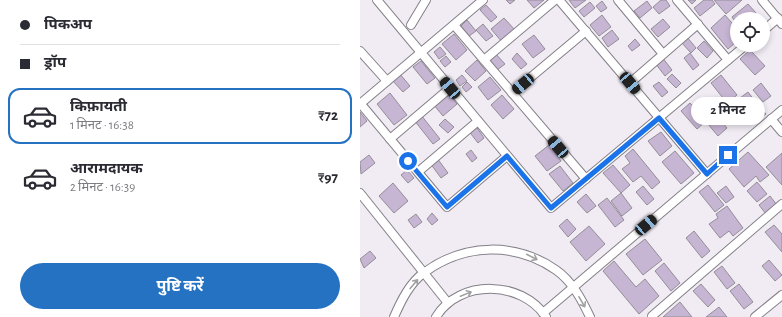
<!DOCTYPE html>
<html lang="hi">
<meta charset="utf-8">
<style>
:root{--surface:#fff;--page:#f2f2f3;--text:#2b2b33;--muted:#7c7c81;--line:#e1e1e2;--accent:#2472c1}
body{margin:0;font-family:"Alegreya Sans","Noto Sans Devanagari",sans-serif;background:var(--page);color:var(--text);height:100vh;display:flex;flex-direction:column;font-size:15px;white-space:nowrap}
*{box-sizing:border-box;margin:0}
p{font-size:13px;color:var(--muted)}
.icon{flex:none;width:22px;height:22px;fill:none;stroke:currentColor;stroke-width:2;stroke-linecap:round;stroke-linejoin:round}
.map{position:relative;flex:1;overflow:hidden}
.side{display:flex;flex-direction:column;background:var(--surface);width:360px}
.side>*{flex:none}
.guide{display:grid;align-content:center;height:88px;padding:0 20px;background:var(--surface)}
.buttons{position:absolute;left:370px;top:12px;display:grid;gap:8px}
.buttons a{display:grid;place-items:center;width:40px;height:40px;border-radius:50%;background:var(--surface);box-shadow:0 2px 6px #0003;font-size:20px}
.end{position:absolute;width:18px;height:18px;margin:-9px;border:5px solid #1a73e8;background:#fff;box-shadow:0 0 0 2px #fff}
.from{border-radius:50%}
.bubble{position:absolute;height:28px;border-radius:14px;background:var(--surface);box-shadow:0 2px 6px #0003;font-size:13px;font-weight:700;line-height:28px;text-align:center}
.car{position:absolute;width:12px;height:24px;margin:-12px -6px;border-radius:5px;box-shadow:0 0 3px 1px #0007;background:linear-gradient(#222 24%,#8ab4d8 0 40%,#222 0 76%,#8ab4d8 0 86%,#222 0)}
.guide b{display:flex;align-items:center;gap:14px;height:38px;font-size:15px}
.guide b+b{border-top:1px solid var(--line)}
.guide i{width:10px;height:10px;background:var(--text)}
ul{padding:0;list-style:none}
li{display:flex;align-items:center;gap:12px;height:56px;margin:0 8px 6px;padding:0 12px;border:2px solid transparent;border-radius:12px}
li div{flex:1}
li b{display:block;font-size:15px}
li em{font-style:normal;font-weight:700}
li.current{border-color:var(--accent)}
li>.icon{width:36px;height:36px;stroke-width:1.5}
.action{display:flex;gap:8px;margin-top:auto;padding:8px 20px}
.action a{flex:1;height:46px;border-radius:24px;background:var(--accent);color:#fff;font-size:16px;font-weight:700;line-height:46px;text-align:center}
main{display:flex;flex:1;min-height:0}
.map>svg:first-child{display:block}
.building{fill:#c7b5d4;stroke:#938e96}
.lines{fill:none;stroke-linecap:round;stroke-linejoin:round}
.minor-casing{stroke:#858088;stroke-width:10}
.minor{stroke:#fff;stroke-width:8}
.oneway{stroke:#a1a0a2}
.route{stroke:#1a73e8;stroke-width:5}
</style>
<main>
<section class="side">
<div class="guide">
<b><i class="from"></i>पिकअप</b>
<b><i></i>ड्रॉप</b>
</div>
<ul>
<li class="current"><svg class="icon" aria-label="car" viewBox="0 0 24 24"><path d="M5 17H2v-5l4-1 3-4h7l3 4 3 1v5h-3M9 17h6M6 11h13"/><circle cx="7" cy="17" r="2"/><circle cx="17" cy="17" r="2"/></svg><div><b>किफ़ायती</b><p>1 मिनट · 16:38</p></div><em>₹72</em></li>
<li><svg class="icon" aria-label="car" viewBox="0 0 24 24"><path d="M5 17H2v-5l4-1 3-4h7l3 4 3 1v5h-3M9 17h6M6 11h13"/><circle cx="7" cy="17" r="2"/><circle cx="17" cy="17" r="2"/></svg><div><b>आरामदायक</b><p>2 मिनट · 16:39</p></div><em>₹97</em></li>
</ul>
<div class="action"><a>पुष्टि करें</a></div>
</section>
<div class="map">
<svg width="422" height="317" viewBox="0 0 422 317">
<rect width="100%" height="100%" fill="#f1ebf4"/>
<g class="building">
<polygon points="146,0 155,0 150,4"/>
<polygon points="167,0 184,0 174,8"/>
<polygon points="209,0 226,0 215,8"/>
<polygon points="301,0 306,0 310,6 299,14 293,7"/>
<polygon points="328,0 336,0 332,4"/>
<polygon points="344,0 352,0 355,4 340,16 334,8"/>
<polygon points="354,0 382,0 366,14"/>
<polygon points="242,1 247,8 241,12 236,6"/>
<polygon points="287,1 292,8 280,18 274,11"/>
<polygon points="230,2 235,8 224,17 219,11"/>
<polygon points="388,4 396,13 389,19 377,19 377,24 372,17"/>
<polygon points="126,5 137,17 131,22 120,10"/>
<polygon points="242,15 251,27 239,36 230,25"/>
<polygon points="365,15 377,29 377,41 368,49 351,28"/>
<polygon points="144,18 155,30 142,42 131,29"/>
<polygon points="303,19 310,27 298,37 291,29"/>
<polygon points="107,20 116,31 109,36 101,26"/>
<polygon points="123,24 133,36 126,41 116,30"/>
<polygon points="252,30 259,39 248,47 242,38"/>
<polygon points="94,34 107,50 96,60 82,44"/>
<polygon points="174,35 185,49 173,58 162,44"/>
<polygon points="327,37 336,48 331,53 321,42"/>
<polygon points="275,39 280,45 272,51 268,46"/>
<polygon points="344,41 353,51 347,58 337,48"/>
<polygon points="80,47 86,54 79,59 74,52"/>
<polygon points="390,50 405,66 395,75 380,59"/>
<polygon points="134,52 145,64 137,70 127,59"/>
<polygon points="157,53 167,64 161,69 152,59"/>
<polygon points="330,53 339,65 333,70 324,58"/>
<polygon points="86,56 91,62 85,67 80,61"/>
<polygon points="302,57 312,70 305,76 295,63"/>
<polygon points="117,60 126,71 115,81 105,71"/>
<polygon points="61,61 75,78 67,84 53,67"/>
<polygon points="39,73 50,86 43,92 32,80"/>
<polygon points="312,74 321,83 316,88 307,79"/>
<polygon points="102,75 107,81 100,86 96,80"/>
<polygon points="361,75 377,95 367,103 351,83"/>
<polygon points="130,77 141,90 128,100 118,87"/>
<polygon points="107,82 112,87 106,92 102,87"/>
<polygon points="299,82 308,92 302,97 293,86"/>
<polygon points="401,83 411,96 403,102 393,90"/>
<polygon points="87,92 97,104 83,116 73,104"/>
<polygon points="388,92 398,105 391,111 380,98"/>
<polygon points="30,93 47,115 34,125 17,104"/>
<polygon points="142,95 154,109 143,119 131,105"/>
<polygon points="330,103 346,121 337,129 321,111"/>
<polygon points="400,107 406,114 398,121 391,114"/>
<polygon points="0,112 7,121 0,127"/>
<polygon points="61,115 80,139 73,144 54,120"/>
<polygon points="357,116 367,128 358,136 348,124"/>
<polygon points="85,119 94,127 88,133 79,125"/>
<polygon points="115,125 124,138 118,143 108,130"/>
<polygon points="301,132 312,146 300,156 288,141"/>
<polygon points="189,145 201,161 187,171 175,156"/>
<polygon points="273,149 300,182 292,189 281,176 273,182 262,169 270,163 265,156"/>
<polygon points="111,150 117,158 112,162 106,154"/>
<polygon points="315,151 334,173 321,184 302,162"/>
<polygon points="388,152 409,175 400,182 396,176 384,187 369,169"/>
<polygon points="422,153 422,185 406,167"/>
<polygon points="9,155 15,163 1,174 0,162"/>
<polygon points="77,158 88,173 81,178 70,163"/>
<polygon points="253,165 270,185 261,193 243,173"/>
<polygon points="200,166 213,183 203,191 189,174"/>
<polygon points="47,170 54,178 48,183 41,175"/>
<polygon points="397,182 407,194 397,202 387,191"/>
<polygon points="33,183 48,201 34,213 19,196"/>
<polygon points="348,185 364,205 355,212 339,192"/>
<polygon points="283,186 294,199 287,205 276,192"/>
<polygon points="366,186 374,197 366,203 357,193"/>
<polygon points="261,193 272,208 262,216 251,201"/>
<polygon points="226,194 236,206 227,213 217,202"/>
<polygon points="410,196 417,205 406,214 399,205"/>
<polygon points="247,198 264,220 255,227 238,205"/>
<polygon points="367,206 383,228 373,236 369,231 360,238 349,224 358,218 356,214"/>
<polygon points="72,213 78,220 72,225 67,219"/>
<polygon points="56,214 62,222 54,228 48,220"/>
<polygon points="207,219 216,229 208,237 199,226"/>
<polygon points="414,225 422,234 422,252 405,232"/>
<polygon points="229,226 245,244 226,261 210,242"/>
<polygon points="334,231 350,251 342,258 326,238"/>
<polygon points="285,239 302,260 283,275 266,254"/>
<polygon points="10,251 16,258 4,268 0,259"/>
<polygon points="409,260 422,275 415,281 402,266"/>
<polygon points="254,261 276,287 285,279 299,296 279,314 243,271"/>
<polygon points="304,263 320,283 311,291 295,271"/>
<polygon points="362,266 375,283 367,289 354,272"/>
<polygon points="341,284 355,300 348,307 333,291"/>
<polygon points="379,284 393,302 384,309 370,291"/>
<polygon points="320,302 332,317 303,317"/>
<polygon points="359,307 367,317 346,317"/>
</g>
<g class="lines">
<g class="minor-casing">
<g id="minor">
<polyline points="17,0 191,208 386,45"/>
<polyline points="199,0 347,174"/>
<polyline points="258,0 303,54"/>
<polyline points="317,0 368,60"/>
<polyline points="402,0 422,24"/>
<polyline points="51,25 66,0"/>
<polyline points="94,25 226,179"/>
<polyline points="403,31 418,18"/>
<polyline points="0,51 27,81"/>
<polyline points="124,60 195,0"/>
<polyline points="270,83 338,24"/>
<polyline points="152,93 226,31"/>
<polyline points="0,103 87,207 147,156"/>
<polyline points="0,104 123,0"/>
<polyline points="411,119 422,132"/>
<polyline points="30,139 90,88"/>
<polyline points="58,172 118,121"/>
<polyline points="0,193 88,303"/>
<polyline points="183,313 422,110"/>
<path d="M34,317C41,301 50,282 65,272C105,243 156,242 196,270C212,281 222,300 230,317"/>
<path d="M76,317C99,279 162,280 186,317"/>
<polyline points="293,317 292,316 422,204"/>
<polyline points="395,317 422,295"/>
</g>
</g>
<use href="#minor" class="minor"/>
</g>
<defs><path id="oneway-shaft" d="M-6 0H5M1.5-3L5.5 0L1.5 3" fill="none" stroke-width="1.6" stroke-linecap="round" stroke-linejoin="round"/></defs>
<g class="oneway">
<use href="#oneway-shaft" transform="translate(172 257) rotate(27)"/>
<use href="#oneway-shaft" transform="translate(54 284) rotate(-50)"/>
<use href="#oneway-shaft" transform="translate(106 294) rotate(-22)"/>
<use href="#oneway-shaft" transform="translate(222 302) rotate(60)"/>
</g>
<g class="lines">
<polyline class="route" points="48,161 87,207 147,156 191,208 299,118 347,174 368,155"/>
</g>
</svg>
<div class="buttons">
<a><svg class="icon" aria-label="locate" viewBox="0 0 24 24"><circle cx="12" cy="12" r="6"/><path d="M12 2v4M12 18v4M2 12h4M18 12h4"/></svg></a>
</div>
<i class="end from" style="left:48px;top:161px"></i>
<i class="end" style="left:368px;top:155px"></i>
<div class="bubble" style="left:331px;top:97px;width:74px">2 मिनट</div>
<i class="car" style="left:270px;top:83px;rotate:140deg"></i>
<i class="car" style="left:163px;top:84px;rotate:230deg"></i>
<i class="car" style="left:90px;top:88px;rotate:320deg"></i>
<i class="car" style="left:198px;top:147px;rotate:320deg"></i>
<i class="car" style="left:286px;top:225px;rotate:50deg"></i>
</div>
</main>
